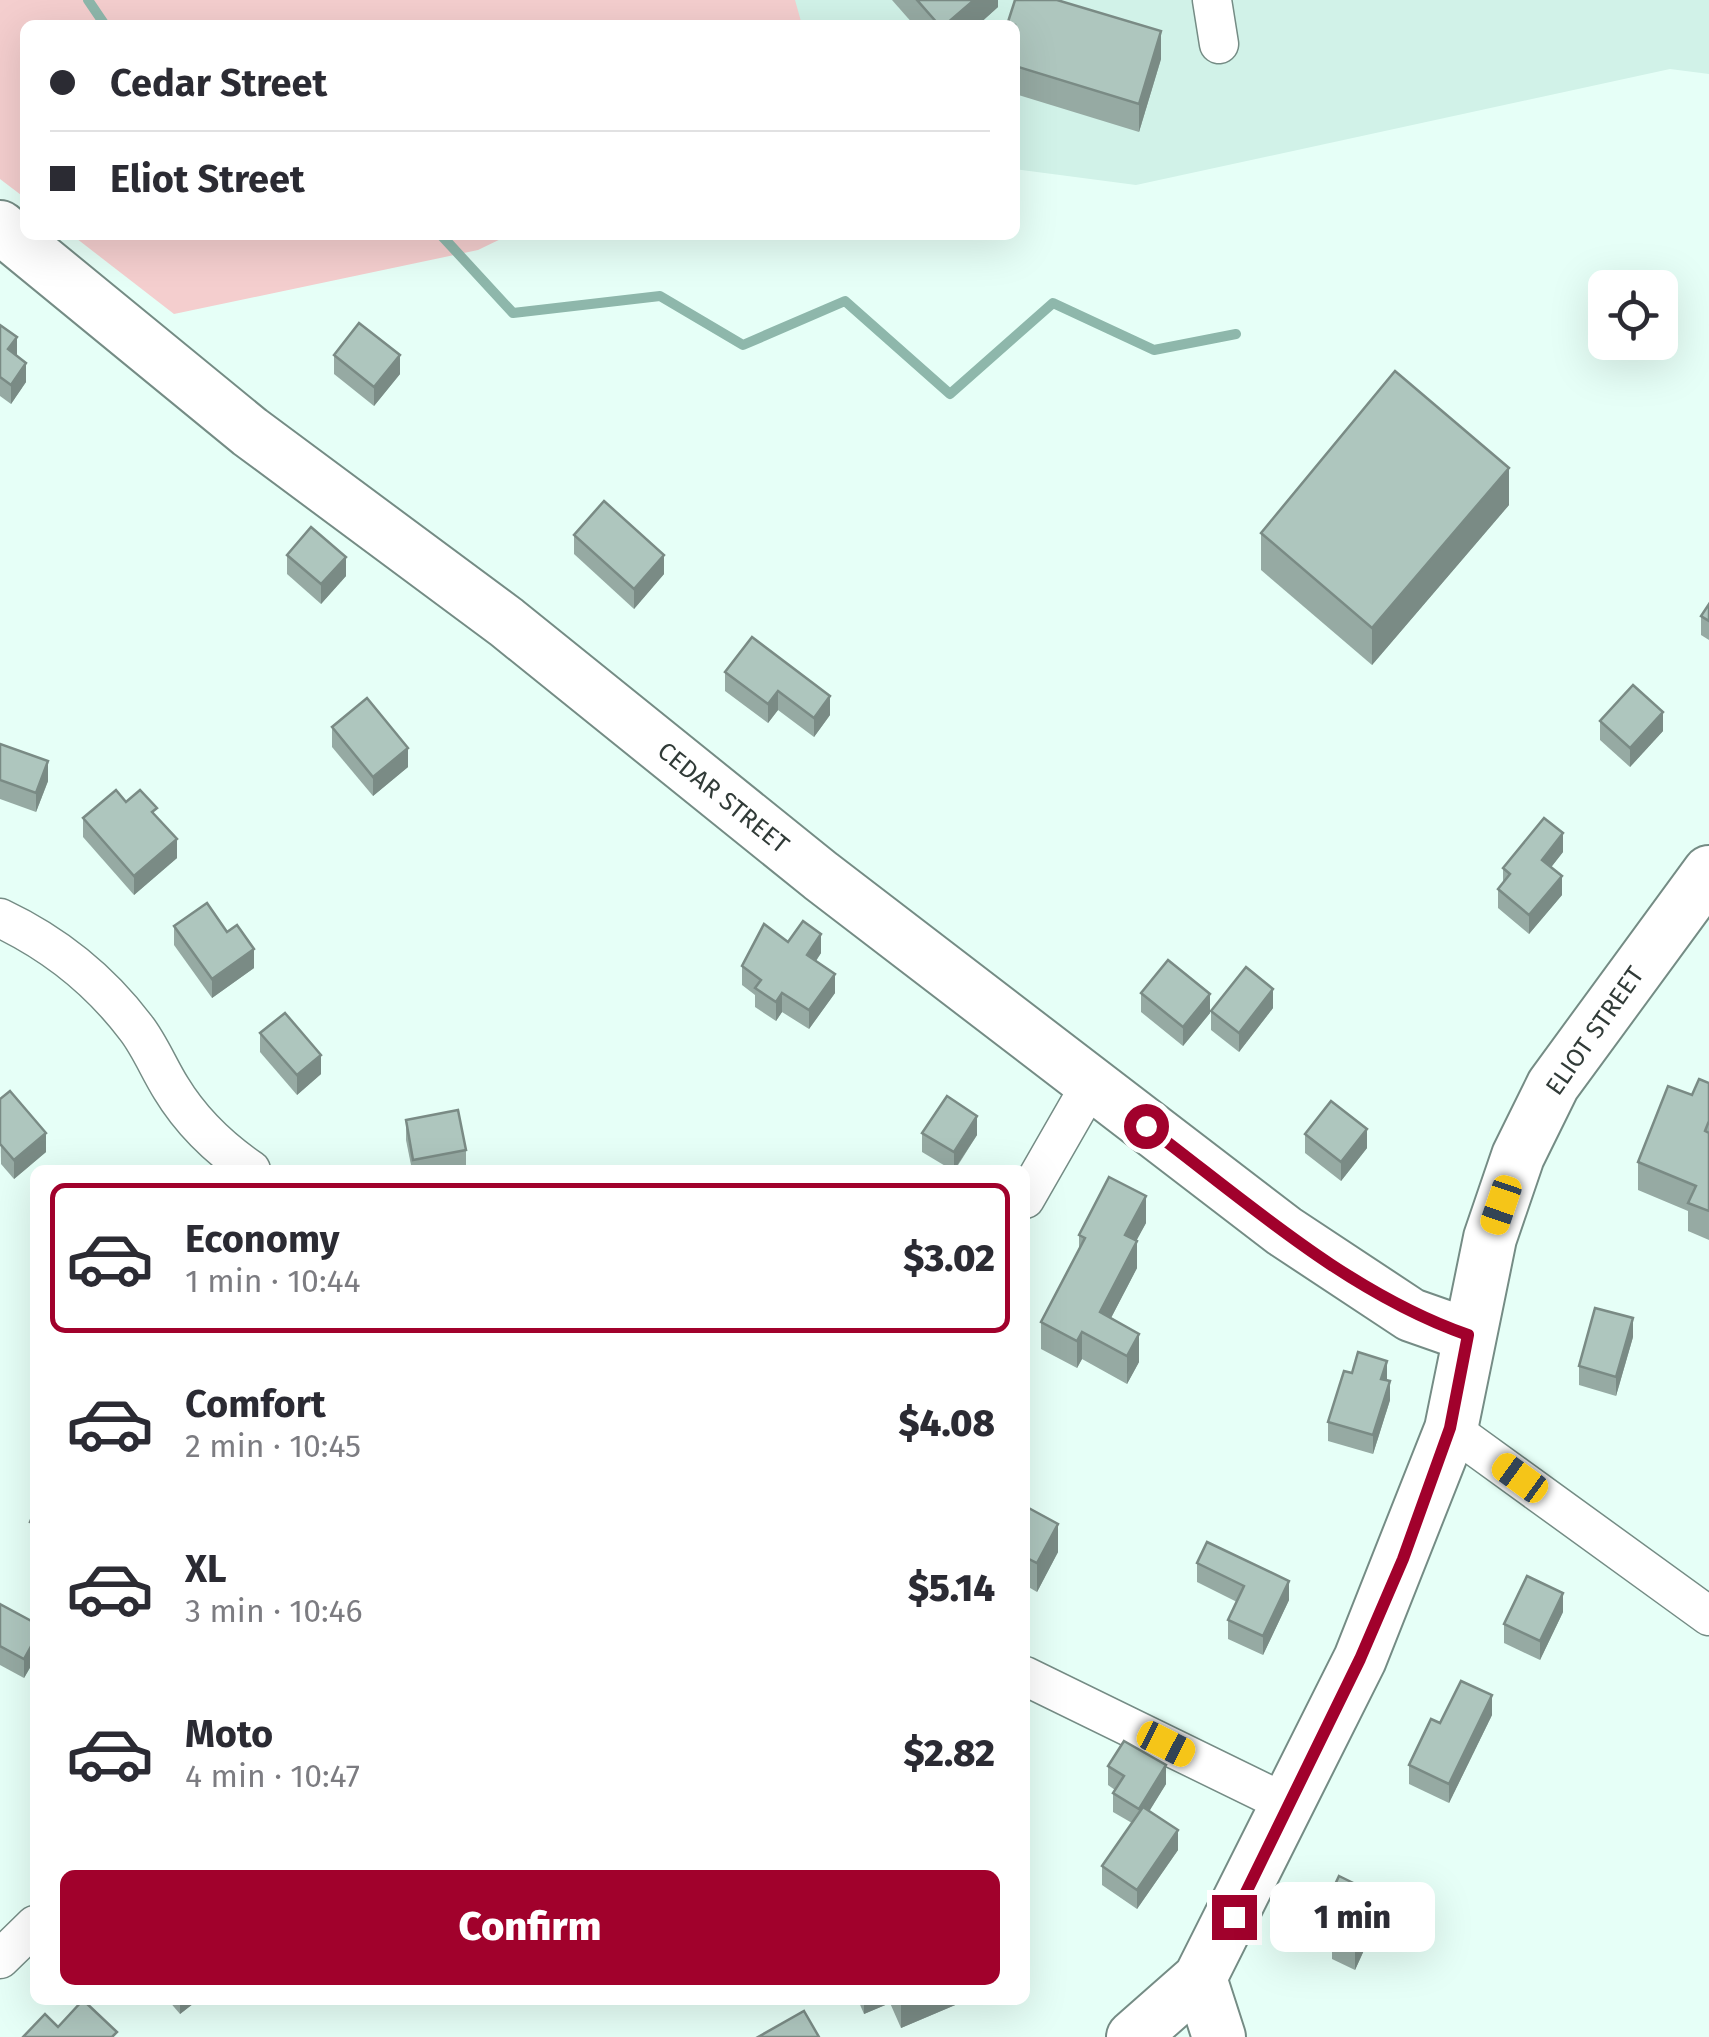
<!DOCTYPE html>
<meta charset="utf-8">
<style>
:root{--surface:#fff;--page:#f7f7f7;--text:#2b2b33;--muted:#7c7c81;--line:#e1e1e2;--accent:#a1012c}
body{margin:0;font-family:"Fira Sans",sans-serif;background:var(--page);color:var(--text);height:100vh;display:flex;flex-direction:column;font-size:38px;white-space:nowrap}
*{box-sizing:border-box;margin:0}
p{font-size:32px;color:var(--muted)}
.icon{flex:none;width:55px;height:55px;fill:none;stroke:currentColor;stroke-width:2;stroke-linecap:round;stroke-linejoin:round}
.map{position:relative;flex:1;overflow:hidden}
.side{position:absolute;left:30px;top:1165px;width:1000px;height:840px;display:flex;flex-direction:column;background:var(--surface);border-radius:15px;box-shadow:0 10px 40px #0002}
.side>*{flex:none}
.hud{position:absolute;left:20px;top:20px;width:1000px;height:220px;border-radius:15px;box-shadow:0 10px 40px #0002;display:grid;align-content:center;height:220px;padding:0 30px;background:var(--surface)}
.buttons{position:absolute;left:1588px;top:270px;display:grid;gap:20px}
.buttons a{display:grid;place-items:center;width:90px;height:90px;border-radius:15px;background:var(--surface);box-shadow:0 10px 40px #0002;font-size:50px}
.end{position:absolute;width:45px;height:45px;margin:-22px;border:12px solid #a1012c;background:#fff;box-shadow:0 0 0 5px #fff}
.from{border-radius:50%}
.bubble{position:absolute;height:70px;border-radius:15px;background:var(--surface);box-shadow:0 10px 40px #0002;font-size:32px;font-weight:800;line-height:70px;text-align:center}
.car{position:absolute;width:30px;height:60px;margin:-30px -15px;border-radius:12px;box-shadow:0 0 8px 2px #0007;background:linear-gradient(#f5c518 24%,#345 0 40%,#f5c518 0 76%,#345 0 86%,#f5c518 0)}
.hud b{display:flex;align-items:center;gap:35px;height:95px;font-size:38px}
.hud b+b{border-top:2px solid var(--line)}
.hud i{width:25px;height:25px;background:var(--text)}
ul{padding:18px 0 0;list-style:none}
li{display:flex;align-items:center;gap:30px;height:150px;margin:0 20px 15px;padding:0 10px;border:5px solid transparent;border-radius:15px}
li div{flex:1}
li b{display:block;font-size:38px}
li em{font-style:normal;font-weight:800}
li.on{border-color:var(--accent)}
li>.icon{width:90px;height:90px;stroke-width:1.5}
.cta{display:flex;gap:20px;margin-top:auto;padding:20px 30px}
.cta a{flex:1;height:115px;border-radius:15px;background:var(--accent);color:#fff;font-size:40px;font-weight:800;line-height:115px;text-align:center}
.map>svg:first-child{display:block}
.built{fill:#d1f2e8}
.green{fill:#f4cece}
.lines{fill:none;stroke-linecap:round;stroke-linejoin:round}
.stream{stroke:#8eb7ab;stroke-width:10}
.street-casing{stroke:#758c85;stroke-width:41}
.secondary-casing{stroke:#758c85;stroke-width:56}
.street{stroke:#fff;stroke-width:38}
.secondary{stroke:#fff;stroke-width:52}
.wall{fill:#96aaa3}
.shaded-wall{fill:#7a8b85}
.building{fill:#aec6be;stroke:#7a8b85;stroke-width:2.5}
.route{stroke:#a1012c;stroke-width:12}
.labels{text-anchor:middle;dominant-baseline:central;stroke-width:8;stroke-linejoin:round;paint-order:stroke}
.street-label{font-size:25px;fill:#313b38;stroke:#fff}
</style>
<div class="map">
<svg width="1709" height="2037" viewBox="0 0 1709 2037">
<rect width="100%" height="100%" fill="#e6fff7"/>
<polygon class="built" points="794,0 1709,0 1709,74 1670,69 1136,185 1015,169 1015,25 801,25"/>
<g class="green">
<polygon points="0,0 795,0 802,25 25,25 25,198 0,179"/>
<polygon points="72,235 509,235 478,250 174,314"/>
</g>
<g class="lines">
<g class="stream">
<polyline points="88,0 105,25"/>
<polyline points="441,235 513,313 660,296 743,345 845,301 950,394 1053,303 1154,350 1236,334"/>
</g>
<g class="street-casing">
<g id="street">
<polyline points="1212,0 1219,44"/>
<path d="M0,918C55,944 99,979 136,1028C150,1046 159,1069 171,1088C191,1121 219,1148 251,1170"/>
<polyline points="1025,1199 1091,1084"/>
<polyline points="1451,1429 1709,1616"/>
<polyline points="1025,1676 1287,1804"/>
<polyline points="0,1959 35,1925"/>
</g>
</g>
<g class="secondary-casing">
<g id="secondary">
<polyline points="0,227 250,432 506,622 821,876 1284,1231 1411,1315 1468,1335"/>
<polyline points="1200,1978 1219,2037"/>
<polyline points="1133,2037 1200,1978 1360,1659 1451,1429 1490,1238 1518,1156 1553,1085 1709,872"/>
</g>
</g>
<use href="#street" class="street"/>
<use href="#secondary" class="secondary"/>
</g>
<g class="wall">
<polygon points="892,0 998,0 998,7 978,25 914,25"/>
<polygon points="1015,25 1161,59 1139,132 1015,94"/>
<polygon points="0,325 17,356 26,382 11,404 0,396"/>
<polygon points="334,355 400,374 374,406 334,374"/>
<polygon points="1509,505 1372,665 1261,570 1261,533"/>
<polygon points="574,535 664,574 634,609 574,554"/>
<polygon points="287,555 346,576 321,604 287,574"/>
<polygon points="1709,604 1709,640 1701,635 1701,616"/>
<polygon points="725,672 830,696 830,715 814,737 778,710 768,723 725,691"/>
<polygon points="1600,721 1663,731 1630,767 1600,740"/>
<polygon points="332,727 408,767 373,796 332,747"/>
<polygon points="0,744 48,781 36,812 0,799"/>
<polygon points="126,802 157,817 177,858 134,895 83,837 83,818"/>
<polygon points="1563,852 1551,867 1562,895 1529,934 1498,908 1498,889 1503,882 1503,868"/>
<polygon points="174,926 227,932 254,968 212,998 174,945"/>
<polygon points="788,942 821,953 816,961 835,993 809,1029 782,1012 776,1021 755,1007 755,995 742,985 742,966"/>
<polygon points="1141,993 1210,1013 1183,1046 1141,1012"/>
<polygon points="1273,1008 1239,1052 1211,1030 1211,1011"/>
<polygon points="260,1033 321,1074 297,1095 260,1052"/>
<polygon points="1709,1083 1709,1240 1688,1231 1688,1211 1638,1190 1638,1162 1692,1095"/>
<polygon points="0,1099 46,1152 14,1179 1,1164"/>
<polygon points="406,1120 466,1150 466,1170 412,1170 406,1140"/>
<polygon points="922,1133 977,1135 955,1170 952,1170 922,1152"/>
<polygon points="1305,1134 1367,1148 1341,1181 1305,1153"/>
<polygon points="1146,1223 1136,1240 1137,1268 1111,1318 1139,1362 1127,1384 1082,1359 1077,1368 1041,1349 1041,1322 1079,1250 1079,1235"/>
<polygon points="1633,1337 1616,1396 1579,1385 1579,1366"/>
<polygon points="1387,1380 1390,1400 1373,1454 1328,1441 1328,1422"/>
<polygon points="1025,1506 1058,1552 1037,1592 1025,1585"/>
<polygon points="35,1510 35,1552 30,1550 30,1522"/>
<polygon points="1197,1563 1289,1600 1263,1655 1228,1639 1228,1620 1237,1602 1197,1582"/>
<polygon points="0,1604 35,1623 35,1659 24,1678 0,1665"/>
<polygon points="1563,1612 1540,1660 1504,1643 1504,1624"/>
<polygon points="1492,1715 1449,1803 1409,1784 1409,1765 1440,1723"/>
<polygon points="1108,1766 1166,1784 1149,1811 1178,1850 1137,1909 1102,1885 1102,1866 1132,1823 1113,1812 1113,1793 1115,1790 1108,1785"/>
<polygon points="1380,1915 1355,1970 1332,1959 1332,1947 1318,1940 1318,1921"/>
<polygon points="168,2000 198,2000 180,2014"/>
<polygon points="858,2000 967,2000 901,2028 890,2003 864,2014"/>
</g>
<g class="shaded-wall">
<polygon points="974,0 998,0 998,7 978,25 945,25"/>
<polygon points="1161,31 1161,59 1139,132 1139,104"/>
<polygon points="17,337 17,356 8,349"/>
<polygon points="400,355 400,374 374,406 374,387"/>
<polygon points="26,363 26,382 11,404 11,385"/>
<polygon points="1509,468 1509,505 1372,665 1372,628"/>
<polygon points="664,555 664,574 634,609 634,589"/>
<polygon points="346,557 346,576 321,604 321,584"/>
<polygon points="778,691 778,710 768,723 768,704"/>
<polygon points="830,696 830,715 814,737 814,718"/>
<polygon points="1663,712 1663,731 1630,767 1630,748"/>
<polygon points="408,748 408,767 373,796 373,777"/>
<polygon points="48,761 48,781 36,812 36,793"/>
<polygon points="1563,833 1563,852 1542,879 1542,860"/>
<polygon points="177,839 177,858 134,895 134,876"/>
<polygon points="1562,876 1562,895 1529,934 1529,915"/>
<polygon points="821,934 821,953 807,974 807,955"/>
<polygon points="254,949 254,968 212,998 212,979"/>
<polygon points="835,974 835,993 809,1029 809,1010"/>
<polygon points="1273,989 1273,1008 1239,1052 1239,1033"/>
<polygon points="782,993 782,1012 776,1021 776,1002"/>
<polygon points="1210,994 1210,1013 1183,1046 1183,1027"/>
<polygon points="321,1055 321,1074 297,1095 297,1075"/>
<polygon points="977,1116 977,1135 954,1170 954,1152"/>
<polygon points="1367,1129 1367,1148 1341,1181 1341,1162"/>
<polygon points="46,1133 46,1152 14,1179 14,1160"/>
<polygon points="1146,1196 1146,1223 1125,1262 1125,1235"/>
<polygon points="1137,1241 1137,1268 1100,1339 1100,1312"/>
<polygon points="1633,1318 1633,1337 1616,1396 1616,1377"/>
<polygon points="1082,1332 1082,1359 1077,1368 1077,1341"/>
<polygon points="1139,1334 1139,1362 1127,1384 1127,1356"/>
<polygon points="1387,1361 1387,1380 1381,1379"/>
<polygon points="1390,1381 1390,1400 1373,1454 1373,1435"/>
<polygon points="1058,1524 1058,1552 1037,1592 1037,1563"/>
<polygon points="1289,1581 1289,1600 1263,1655 1263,1636"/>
<polygon points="1563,1593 1563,1612 1540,1660 1540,1641"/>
<polygon points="35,1639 35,1659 24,1678 24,1659"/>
<polygon points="1492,1695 1492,1715 1449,1803 1449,1784"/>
<polygon points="1166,1765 1166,1784 1139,1828 1139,1809"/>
<polygon points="1178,1830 1178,1850 1137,1909 1137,1890"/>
<polygon points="1380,1896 1380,1915 1355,1970 1355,1950"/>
<polygon points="180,2000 198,2000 180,2014"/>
<polygon points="864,2000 890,2000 890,2003 864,2014"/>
<polygon points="901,2000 967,2000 901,2028"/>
</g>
<g class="building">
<polygon points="917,0 974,0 945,25 939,25"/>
<polygon points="1015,0 1057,0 1161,31 1139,104 1015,66 1015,25 1007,25"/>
<polygon points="359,323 400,355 374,387 334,355"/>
<polygon points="0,325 17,337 8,349 26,363 11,385 0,377"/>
<polygon points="1395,371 1509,468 1372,628 1261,533"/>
<polygon points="604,501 664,555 634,589 574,535"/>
<polygon points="311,527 346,557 321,584 287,555"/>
<polygon points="1709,604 1709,621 1701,616"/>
<polygon points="752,637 830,696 814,718 778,691 768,704 725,672"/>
<polygon points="1633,685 1663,712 1630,748 1600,721"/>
<polygon points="367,698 408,748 373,777 332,727"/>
<polygon points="0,744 48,761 36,793 0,780"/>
<polygon points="116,790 126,802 140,790 157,808 152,812 177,839 134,876 83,818"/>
<polygon points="1544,818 1563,833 1542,860 1562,876 1529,915 1498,889 1510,874 1503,868"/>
<polygon points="207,903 227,932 237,925 254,949 212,979 174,926"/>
<polygon points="803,921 821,934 807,955 835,974 809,1010 782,993 776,1002 755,988 761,980 742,966 764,924 788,942"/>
<polygon points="1168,960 1210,994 1183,1027 1141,993"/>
<polygon points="1246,967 1273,989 1239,1033 1211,1011"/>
<polygon points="285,1013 321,1055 297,1075 260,1033"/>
<polygon points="1699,1079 1709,1083 1709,1121 1705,1131 1709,1133 1709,1211 1688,1203 1696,1186 1638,1162 1668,1086 1692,1095"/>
<polygon points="10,1091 46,1133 14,1160 1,1145 0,1145 0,1099"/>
<polygon points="947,1096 977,1116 954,1152 922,1133"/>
<polygon points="1331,1101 1367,1129 1341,1162 1305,1134"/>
<polygon points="458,1110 466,1150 413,1160 406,1120"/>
<polygon points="1109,1177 1146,1196 1125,1235 1137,1241 1100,1312 1139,1334 1127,1356 1082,1332 1077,1341 1041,1322 1085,1238 1079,1235"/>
<polygon points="1595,1308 1633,1318 1616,1377 1579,1366"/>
<polygon points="1358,1352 1387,1361 1381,1379 1390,1381 1373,1435 1328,1422 1344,1371 1352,1373"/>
<polygon points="1025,1506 1058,1524 1037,1563 1025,1557"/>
<polygon points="35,1510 35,1524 30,1522"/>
<polygon points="1207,1542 1289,1581 1263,1636 1228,1620 1244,1586 1197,1563"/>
<polygon points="1527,1576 1563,1593 1540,1641 1504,1624"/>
<polygon points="0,1604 35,1623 35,1639 24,1659 0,1646"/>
<polygon points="1461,1681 1492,1695 1449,1784 1409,1765 1431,1719 1440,1723"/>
<polygon points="1124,1741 1166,1765 1139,1809 1113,1793 1124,1776 1108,1766"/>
<polygon points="1143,1807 1178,1830 1137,1890 1102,1866"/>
<polygon points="1339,1876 1380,1896 1355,1950 1332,1940 1337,1930 1318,1921"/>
<polygon points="83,2000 117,2032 112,2037 23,2037 45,2014 58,2027"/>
<polygon points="804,2011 819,2037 758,2037"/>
</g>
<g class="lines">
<path class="route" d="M1146,1126C1247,1202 1348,1293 1468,1335L1450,1428L1403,1559L1360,1659L1234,1917"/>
</g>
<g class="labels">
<g class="street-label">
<text transform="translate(723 798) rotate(39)">CEDAR STREET</text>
<text transform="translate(1595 1031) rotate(-55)">ELIOT STREET</text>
</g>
</g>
</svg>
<div class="buttons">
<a><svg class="icon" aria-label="locate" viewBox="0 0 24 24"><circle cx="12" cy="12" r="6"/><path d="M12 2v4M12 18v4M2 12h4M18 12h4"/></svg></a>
</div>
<i class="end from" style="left:1146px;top:1126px"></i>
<i class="end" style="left:1234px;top:1917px"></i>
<div class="bubble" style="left:1270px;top:1882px;width:165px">1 min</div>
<i class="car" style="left:1501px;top:1205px;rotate:199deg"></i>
<i class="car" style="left:1520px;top:1478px;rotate:306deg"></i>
<i class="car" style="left:1166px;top:1744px;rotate:117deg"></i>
<div class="hud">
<b><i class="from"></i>Cedar Street</b>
<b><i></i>Eliot Street</b>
</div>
<section class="side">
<ul>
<li class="on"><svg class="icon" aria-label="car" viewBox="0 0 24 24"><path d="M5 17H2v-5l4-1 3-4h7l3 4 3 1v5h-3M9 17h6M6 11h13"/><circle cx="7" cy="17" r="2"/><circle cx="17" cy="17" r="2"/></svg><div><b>Economy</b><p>1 min · 10:44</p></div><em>$3.02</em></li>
<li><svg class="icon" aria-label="car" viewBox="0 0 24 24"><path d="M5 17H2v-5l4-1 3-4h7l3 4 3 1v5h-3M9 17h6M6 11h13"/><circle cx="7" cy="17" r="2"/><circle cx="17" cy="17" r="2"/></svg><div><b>Comfort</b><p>2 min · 10:45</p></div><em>$4.08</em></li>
<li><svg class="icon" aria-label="car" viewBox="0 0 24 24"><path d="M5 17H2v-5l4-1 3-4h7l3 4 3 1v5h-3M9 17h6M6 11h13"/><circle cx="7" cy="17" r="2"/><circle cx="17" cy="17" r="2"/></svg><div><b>XL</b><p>3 min · 10:46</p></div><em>$5.14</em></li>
<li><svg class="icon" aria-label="car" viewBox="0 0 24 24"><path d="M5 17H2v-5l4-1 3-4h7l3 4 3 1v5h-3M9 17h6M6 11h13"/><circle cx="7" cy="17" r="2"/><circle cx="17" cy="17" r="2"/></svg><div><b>Moto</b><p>4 min · 10:47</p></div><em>$2.82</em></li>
</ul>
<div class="cta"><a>Confirm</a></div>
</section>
</div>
